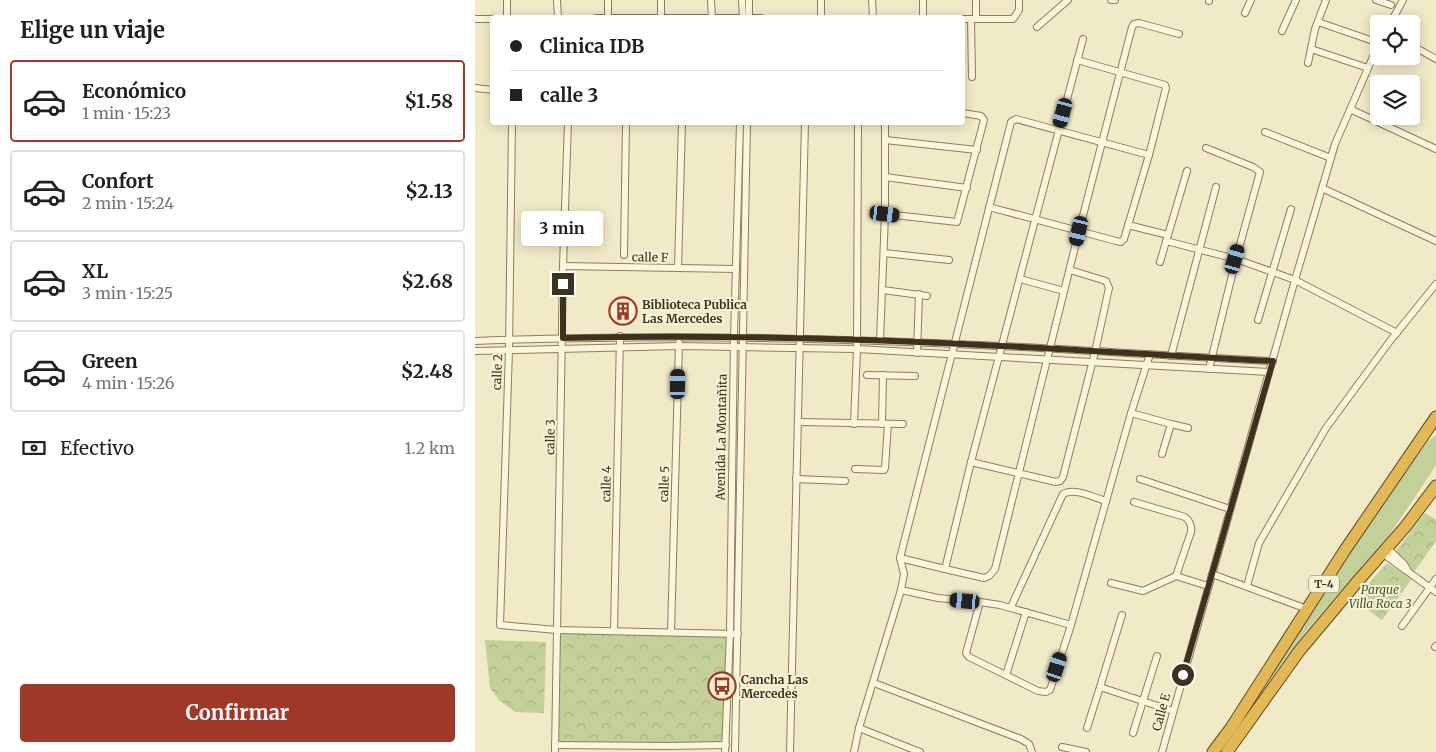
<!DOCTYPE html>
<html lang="es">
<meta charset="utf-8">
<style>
:root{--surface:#fff;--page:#f6f6f6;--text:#202124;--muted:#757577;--line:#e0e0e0;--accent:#a03827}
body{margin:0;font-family:Merriweather,serif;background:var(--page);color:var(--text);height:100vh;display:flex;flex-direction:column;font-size:19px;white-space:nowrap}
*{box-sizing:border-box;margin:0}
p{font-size:16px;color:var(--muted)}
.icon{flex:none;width:28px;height:28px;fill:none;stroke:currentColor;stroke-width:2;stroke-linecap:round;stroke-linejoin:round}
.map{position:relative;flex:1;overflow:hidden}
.sheet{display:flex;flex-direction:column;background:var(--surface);width:475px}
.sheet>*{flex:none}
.banner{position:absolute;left:15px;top:15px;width:475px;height:110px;border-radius:5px;box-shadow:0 2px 12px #0003;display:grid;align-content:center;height:110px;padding:0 20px;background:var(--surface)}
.controls{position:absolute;left:895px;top:15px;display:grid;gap:10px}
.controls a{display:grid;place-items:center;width:50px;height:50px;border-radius:5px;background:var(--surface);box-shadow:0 2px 12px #0003;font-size:25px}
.end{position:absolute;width:22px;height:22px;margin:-11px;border:6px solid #3d321f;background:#fff;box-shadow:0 0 0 2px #fff}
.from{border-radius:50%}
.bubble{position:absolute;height:35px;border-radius:5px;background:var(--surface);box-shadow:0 2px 12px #0003;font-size:16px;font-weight:700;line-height:35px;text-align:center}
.car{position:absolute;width:15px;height:30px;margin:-15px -8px;border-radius:6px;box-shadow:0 0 4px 1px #0007;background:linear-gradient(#222 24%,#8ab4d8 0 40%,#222 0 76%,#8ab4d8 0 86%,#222 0)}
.banner b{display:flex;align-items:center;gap:18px;height:48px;font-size:19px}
.banner b+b{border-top:1px solid var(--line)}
.banner i{width:12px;height:12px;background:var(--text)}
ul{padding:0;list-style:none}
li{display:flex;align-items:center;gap:15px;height:82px;margin:0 10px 8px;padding:0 10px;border:2px solid var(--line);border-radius:5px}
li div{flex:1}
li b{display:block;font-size:19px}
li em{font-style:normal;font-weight:700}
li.selected{border-color:var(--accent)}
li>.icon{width:45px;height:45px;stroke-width:1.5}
h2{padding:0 20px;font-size:22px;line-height:60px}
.pay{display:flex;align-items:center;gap:12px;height:55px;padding:0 20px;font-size:19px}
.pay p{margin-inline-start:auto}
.cta{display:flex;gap:10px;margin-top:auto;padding:10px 20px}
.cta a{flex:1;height:58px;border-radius:5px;background:var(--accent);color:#fff;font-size:20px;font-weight:700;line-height:58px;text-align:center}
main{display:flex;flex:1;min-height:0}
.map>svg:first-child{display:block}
.grass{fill:#c2d09a}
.park{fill:url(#park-crowns)}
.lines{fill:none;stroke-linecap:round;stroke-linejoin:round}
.street-casing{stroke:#8e7e5b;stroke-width:8}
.highway-casing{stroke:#5c4a2f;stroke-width:13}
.street{stroke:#fbf6db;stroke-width:6}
.highway{stroke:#e3b955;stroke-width:11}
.route{stroke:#3d321f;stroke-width:6}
.labels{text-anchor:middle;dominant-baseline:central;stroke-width:4;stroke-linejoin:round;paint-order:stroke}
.shield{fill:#f8f3d7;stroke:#756c56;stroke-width:1}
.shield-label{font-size:11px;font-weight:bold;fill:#3d321f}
.street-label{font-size:12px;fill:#3d321f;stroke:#f8f3d7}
.poi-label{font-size:12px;font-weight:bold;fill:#3d321f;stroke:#f8f3d7;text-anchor:start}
.park-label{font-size:12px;font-style:italic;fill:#455b25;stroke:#f8f3d7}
</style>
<main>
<section class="sheet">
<h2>Elige un viaje</h2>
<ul>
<li class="selected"><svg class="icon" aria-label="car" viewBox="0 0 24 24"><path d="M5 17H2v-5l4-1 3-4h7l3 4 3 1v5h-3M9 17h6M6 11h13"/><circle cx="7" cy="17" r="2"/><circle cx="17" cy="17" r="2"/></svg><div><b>Económico</b><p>1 min · 15:23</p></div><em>$1.58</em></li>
<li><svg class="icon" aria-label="car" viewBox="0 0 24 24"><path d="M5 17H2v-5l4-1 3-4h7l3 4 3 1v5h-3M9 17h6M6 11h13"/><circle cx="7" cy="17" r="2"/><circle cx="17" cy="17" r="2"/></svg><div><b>Confort</b><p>2 min · 15:24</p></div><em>$2.13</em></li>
<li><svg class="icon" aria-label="car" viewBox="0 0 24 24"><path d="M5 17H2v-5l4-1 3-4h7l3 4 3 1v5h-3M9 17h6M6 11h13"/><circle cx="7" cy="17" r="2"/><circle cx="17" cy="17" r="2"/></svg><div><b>XL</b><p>3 min · 15:25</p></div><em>$2.68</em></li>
<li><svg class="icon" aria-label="car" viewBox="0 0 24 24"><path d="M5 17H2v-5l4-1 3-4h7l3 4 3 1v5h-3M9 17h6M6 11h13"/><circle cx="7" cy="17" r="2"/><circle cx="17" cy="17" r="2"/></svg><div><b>Green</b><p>4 min · 15:26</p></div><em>$2.48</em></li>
</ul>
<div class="pay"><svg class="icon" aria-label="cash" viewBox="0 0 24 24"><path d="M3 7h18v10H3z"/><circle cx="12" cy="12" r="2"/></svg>Efectivo<p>1.2 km</p></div>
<div class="cta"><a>Confirmar</a></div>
</section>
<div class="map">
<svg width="961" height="752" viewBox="0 0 961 752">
<defs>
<pattern id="park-crowns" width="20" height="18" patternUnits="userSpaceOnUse" patternTransform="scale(1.25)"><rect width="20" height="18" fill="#c2d09a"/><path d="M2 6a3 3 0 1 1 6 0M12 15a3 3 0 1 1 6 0" fill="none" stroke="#a8b384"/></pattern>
</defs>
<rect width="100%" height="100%" fill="#f1eac7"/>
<polygon class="grass" points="961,435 961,465 946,488 914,535 831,631 776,705 906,506 953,441"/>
<g class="park">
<polygon points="950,513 961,520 961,541 939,572 917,556"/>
<polygon points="912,563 936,578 936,580 907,620 882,602 895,582"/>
<polygon points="84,632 252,635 249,743 82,743"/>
<polygon points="10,640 71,642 69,713 40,712 24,700 15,688"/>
</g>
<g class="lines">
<g class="street-casing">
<g id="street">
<polyline points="82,0 83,18"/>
<polyline points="133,0 133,18"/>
<polyline points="186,0 186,18"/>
<polyline points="236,0 237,18"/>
<polyline points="267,0 268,18"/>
<polyline points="274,0 274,18"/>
<polyline points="397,0 398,18"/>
<polyline points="448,0 448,18"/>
<polyline points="501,0 501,19"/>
<polyline points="636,0 640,0"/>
<polyline points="901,0 916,5"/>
<polyline points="734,1 734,0"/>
<polyline points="770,13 776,0"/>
<polyline points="32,18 32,0"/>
<polyline points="121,18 286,18"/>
<polyline points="346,18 346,0"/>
<polyline points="0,19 18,19"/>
<polyline points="488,19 538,19 544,10 544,0"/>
<polyline points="496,19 497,77"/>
<polyline points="843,22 904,43"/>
<polyline points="915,24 928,0"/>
<polyline points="562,27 593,0"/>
<polyline points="807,31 821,0"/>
<polyline points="936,45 961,59"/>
<polyline points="836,49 893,68"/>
<polyline points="833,63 840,29 851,0"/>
<polyline points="0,88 18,90"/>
<polyline points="875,109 961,149"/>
<polyline points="37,122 34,350 25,625 82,630 263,634"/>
<polyline points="790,132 856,158"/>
<polyline points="410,140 502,150"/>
<polyline points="731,148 778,167 785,172 761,259 734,369"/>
<polyline points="410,177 492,188"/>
<polyline points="847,188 961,241"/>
<polyline points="514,207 641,241 646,242 649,239 674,155 691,88 690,85 602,60"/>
<polyline points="410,214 482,222 509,120 506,116 488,113"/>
<polyline points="653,225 693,235"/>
<polyline points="691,241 761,259 820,280 922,333"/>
<polyline points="409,253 474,260"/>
<polyline points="149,255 151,122"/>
<polyline points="685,262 712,171"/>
<polyline points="88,266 261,269"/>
<polyline points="203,268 207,122"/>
<polyline points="595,270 631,281 634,288 620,352 588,477 585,481 581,482 496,462 608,39"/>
<polyline points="545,279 589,291"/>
<polyline points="408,290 452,296"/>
<polyline points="783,320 816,209"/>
<path d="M0,341C175,334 350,337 525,346C616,350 707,357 798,361"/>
<polyline points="405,341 410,214 410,122"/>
<polyline points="0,351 204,346 382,349 794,372"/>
<polyline points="442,353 444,294"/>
<polyline points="696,356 741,187"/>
<polyline points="392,375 440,376"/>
<polyline points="656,413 696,424 687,454"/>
<polyline points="323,422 428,424"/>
<polyline points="379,424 382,349 383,122"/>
<polyline points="407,424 408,375"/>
<polyline points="696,424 713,428"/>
<polyline points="380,469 409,470 410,468 413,424"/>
<polyline points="321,479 370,481"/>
<polyline points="665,479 755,509"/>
<path d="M659,502L710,517C715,521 717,525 716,532L701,576"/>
<polyline points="912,548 929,564 933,571"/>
<polyline points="907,553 961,592"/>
<polyline points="425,558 470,569 496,462"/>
<polyline points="470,569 509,578 514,576 520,569 604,231 657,27 659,24 664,23 704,34"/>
<polyline points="737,574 832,609"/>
<polyline points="636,583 668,591 701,576 733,586"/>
<polyline points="772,586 784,543 851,428 915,341 961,284"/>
<polyline points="426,590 463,598 505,602"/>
<path d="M536,607L588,494C599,487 620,498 631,501"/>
<polyline points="647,615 625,687 698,711"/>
<polyline points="596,625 525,605 505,602 491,653 494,657 563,691 571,692 575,690 596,625 656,413 675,354"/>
<polyline points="927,626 961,579"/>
<polyline points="139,631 145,336"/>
<polyline points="196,632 204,343"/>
<polyline points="960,647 961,646"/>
<polyline points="531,675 551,612"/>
<polyline points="399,683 546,739 554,744 557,752"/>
<polyline points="384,728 445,752"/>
<polyline points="612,728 625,687"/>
<polyline points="658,733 682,656"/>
<polyline points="80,745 191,746 251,745"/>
<polyline points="587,747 611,752"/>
<polyline points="80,752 88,266 93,122"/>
<polyline points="250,752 255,633 259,337 265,122"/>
<polyline points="260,752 272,122"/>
<path d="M315,752C319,542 324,332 330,122"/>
<polyline points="379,752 384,728 426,590 429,574 425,558 536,122 541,119 674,155"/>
<polyline points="687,752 820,280 860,144 904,43"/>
</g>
</g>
<g class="highway-casing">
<g id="highway">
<polyline points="738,752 756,728 870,550 961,417"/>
<polyline points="752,752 825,650 882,582 931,526 961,486"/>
</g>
</g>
<use href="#street" class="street"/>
<use href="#highway" class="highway"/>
</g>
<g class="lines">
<path class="route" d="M88,284V338C234,335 380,338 526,346C617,350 707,357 798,361L708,675"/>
</g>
<defs>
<g id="building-ring" transform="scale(1.4375)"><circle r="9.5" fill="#f8f3d7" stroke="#a03827" stroke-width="1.5"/><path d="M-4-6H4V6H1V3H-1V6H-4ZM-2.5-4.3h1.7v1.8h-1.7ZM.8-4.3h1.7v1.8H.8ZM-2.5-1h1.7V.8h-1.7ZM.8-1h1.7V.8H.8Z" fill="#a03827"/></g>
<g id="bus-ring" transform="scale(1.4375)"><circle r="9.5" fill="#f8f3d7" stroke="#a03827" stroke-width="1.5"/><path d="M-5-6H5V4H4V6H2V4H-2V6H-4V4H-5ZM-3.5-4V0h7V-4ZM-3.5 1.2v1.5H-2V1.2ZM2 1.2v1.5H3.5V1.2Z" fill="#a03827"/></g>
</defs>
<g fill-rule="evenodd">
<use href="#building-ring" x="148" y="311"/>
<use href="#bus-ring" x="247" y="686"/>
</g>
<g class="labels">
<rect class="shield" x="834" y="575.5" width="30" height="17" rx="4"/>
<g class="shield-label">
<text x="849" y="584">T-4</text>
</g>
<g class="street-label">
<text transform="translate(175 257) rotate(1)">calle F</text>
<text transform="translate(22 372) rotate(-88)">calle 2</text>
<text transform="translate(75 437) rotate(-89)">calle 3</text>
<text transform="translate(246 437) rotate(-89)">Avenida La Montañita</text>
<text transform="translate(131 484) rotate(-89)">calle 4</text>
<text transform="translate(189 484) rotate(-88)">calle 5</text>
<text transform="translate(686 712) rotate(-75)">Calle E</text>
</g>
<g class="poi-label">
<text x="167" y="304">Biblioteca Publica<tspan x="167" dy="14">Las Mercedes</tspan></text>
<text x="266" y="679">Cancha Las<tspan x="266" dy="14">Mercedes</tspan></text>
</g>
<g class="park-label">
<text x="905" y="589">Parque<tspan x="905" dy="14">Villa Roca 3</tspan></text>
</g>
</g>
</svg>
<div class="controls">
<a><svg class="icon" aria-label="locate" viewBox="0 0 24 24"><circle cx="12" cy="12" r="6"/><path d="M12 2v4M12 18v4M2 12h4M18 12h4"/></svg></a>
<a><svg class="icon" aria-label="layers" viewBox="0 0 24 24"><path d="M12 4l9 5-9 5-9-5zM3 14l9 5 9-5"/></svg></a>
</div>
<i class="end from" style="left:708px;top:675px"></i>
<i class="end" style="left:88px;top:284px"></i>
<div class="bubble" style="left:46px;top:211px;width:82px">3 min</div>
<i class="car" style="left:588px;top:113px;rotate:195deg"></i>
<i class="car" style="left:410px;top:214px;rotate:97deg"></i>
<i class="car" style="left:604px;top:231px;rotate:193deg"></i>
<i class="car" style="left:760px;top:259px;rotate:16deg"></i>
<i class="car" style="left:203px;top:384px;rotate:1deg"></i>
<i class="car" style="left:490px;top:601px;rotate:275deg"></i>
<i class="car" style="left:582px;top:667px;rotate:18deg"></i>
<div class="banner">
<b><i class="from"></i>Clinica IDB</b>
<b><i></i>calle 3</b>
</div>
</div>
</main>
